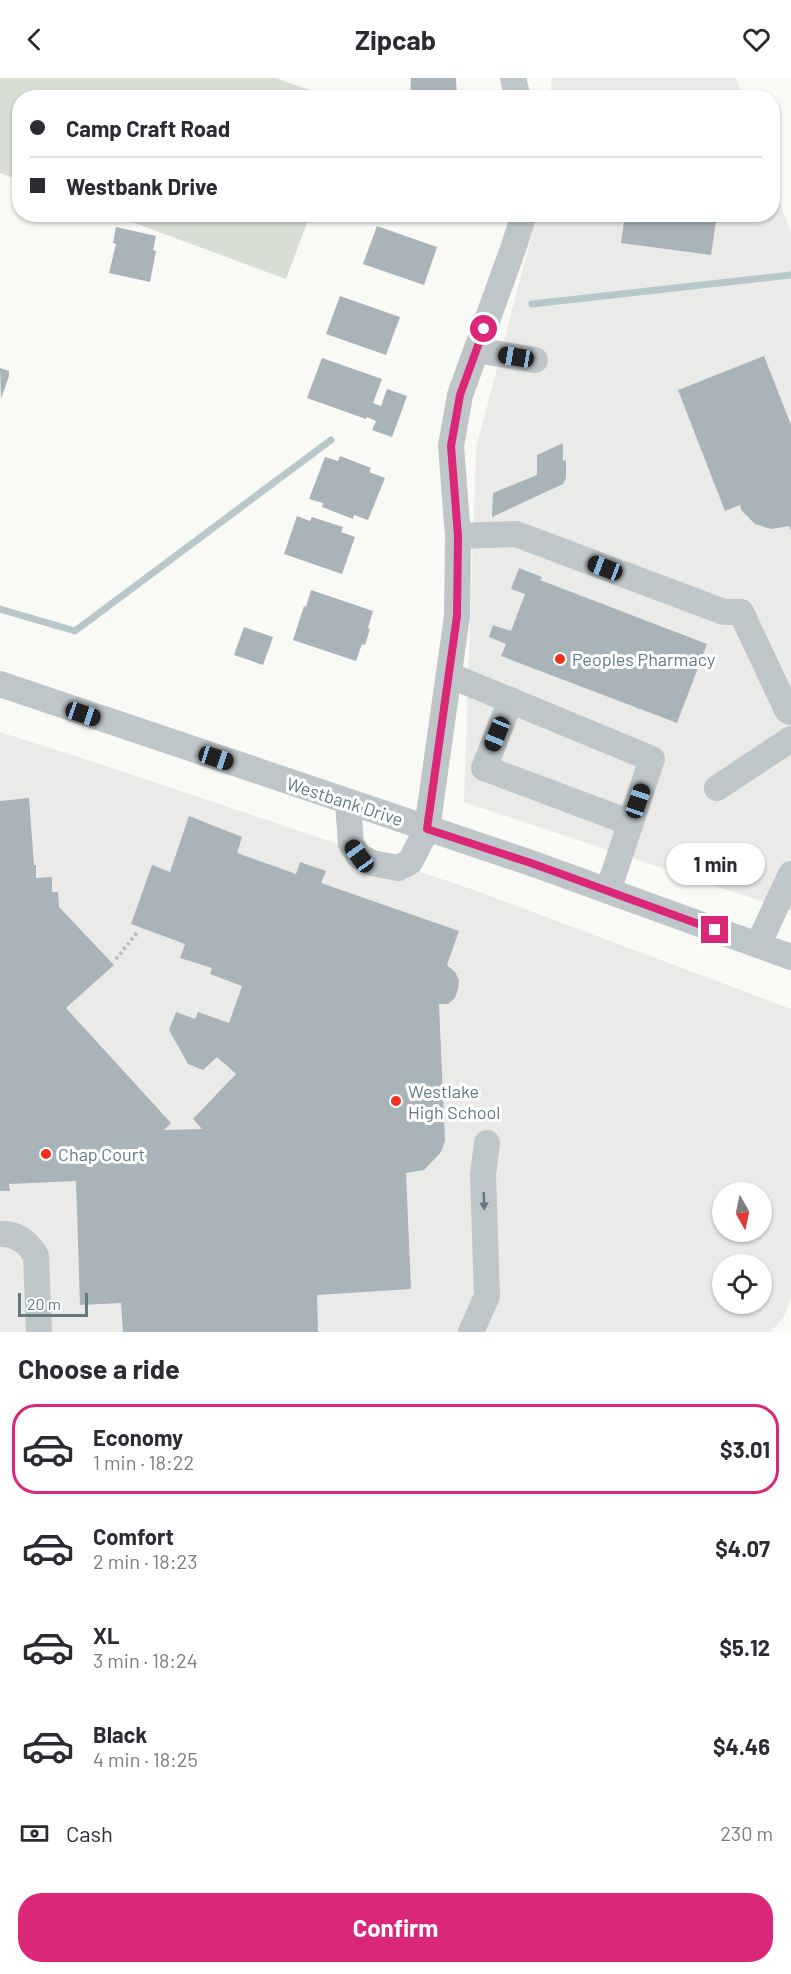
<!DOCTYPE html>
<meta charset="utf-8">
<style>
:root{--surface:#fff;--page:#f7f7f7;--text:#2b2b33;--muted:#7c7c81;--line:#e1e1e2;--accent:#db2777}
body{margin:0;font-family:Barlow,sans-serif;background:var(--page);color:var(--text);height:100vh;display:flex;flex-direction:column;font-size:22px;white-space:nowrap}
*{box-sizing:border-box;margin:0}
p{font-size:20px;color:var(--muted)}
.icon{flex:none;width:33px;height:33px;fill:none;stroke:currentColor;stroke-width:2;stroke-linecap:round;stroke-linejoin:round}
.map{position:relative;height:1254px;overflow:hidden}
.details{display:flex;flex-direction:column;background:var(--surface);flex:1}
.details>*{flex:none}
.guide{position:absolute;left:12px;top:12px;width:768px;height:132px;border-radius:24px;box-shadow:0 2px 4px #0004;display:grid;align-content:center;height:132px;padding:0 18px;background:var(--surface)}
.needle{width:39px;rotate:171deg}
.controls{position:absolute;left:712px;top:1104px;display:grid;gap:12px}
.controls a{display:grid;place-items:center;width:60px;height:60px;border-radius:50%;background:var(--surface);box-shadow:0 2px 4px #0004;font-size:30px}
.scale{position:absolute;left:18px;bottom:15px;width:70px;box-sizing:border-box;padding-left:6px;border:3px solid #617a84;border-top:0;font-size:16px;line-height:21px;white-space:nowrap;color:#617a84;-webkit-text-stroke:4px #fff;paint-order:stroke}
.end{position:absolute;width:27px;height:27px;margin:-14px;border:8px solid #db2777;background:#fff;box-shadow:0 0 0 3px #fff}
.from{border-radius:50%}
.bubble{position:absolute;height:42px;border-radius:21px;background:var(--surface);box-shadow:0 2px 4px #0004;font-size:20px;font-weight:700;line-height:42px;text-align:center}
.car{position:absolute;width:18px;height:36px;margin:-18px -9px;border-radius:8px;box-shadow:0 0 4px 2px #0007;background:linear-gradient(#222 24%,#8ab4d8 0 40%,#222 0 76%,#8ab4d8 0 86%,#222 0)}
.guide b{display:flex;align-items:center;gap:21px;height:57px;font-size:22px}
.guide b+b{border-top:2px solid var(--line)}
.guide i{width:15px;height:15px;background:var(--text)}
ul{padding:0;list-style:none}
li{display:flex;align-items:center;gap:18px;height:90px;margin:0 12px 9px;padding:0 6px;border:3px solid transparent;border-radius:24px}
li div{flex:1}
li b{display:block;font-size:22px}
li em{font-style:normal;font-weight:700}
li.current{border-color:var(--accent)}
li>.icon{width:54px;height:54px;stroke-width:1.5}
h2{padding:0 18px;font-size:27px;line-height:72px}
.pay{display:flex;align-items:center;gap:15px;height:66px;padding:0 18px;font-size:22px}
.pay p{margin-inline-start:auto}
.primary-button{display:flex;gap:12px;margin-top:auto;padding:12px 18px}
.primary-button a{flex:1;height:69px;border-radius:24px;background:var(--accent);color:#fff;font-size:24px;font-weight:700;line-height:69px;text-align:center}
header{display:flex;justify-content:space-between;align-items:center;height:78px;padding:0 18px;background:var(--surface);font-size:27px;font-weight:700}
.map>svg:first-child{display:block}
.built{fill:#eaeae9;fill-rule:evenodd}
.green{fill:#d9ded5}
.lines{fill:none;stroke-linecap:round;stroke-linejoin:round}
.stream{stroke:#b7c8ca;stroke-width:7}
.building{fill:#a8b4b9}
.path{stroke:#b9bec0;stroke-width:4;stroke-dasharray:3 3;stroke-linecap:butt}
.minor{stroke:#bec6c9;stroke-width:26}
.oneway{fill:#617a84}
.route{stroke:#db2777;stroke-width:8}
.poi-dot{fill:#f3301c;stroke:#fff;stroke-width:2}
.labels{text-anchor:middle;dominant-baseline:central;stroke-width:6;stroke-linejoin:round;paint-order:stroke}
.poi-label{font-size:18px;fill:#617a84;stroke:#fff;text-anchor:start}
.street-label{font-size:18px;fill:#617a84;stroke:#fff}
</style>
<header><svg class="icon" aria-label="back" viewBox="0 0 24 24"><path d="M15 5l-7 7 7 7"/></svg>Zipcab<svg class="icon" aria-label="heart" viewBox="0 0 24 24"><path d="M12 20l-8-8c-3-5 5-10 8-4 3-6 11-1 8 4z"/></svg></header>
<div class="map">
<svg width="791" height="1254" viewBox="0 0 791 1254">
<rect width="100%" height="100%" fill="#f9f9f6"/>
<g class="built">
<polygon points="552,0 736,0 742,19 550,19"/>
<polygon points="773,105 791,155 791,833 464,724 476,370 537,137 772,136"/>
<path d="M0,654L115,691L474,812L791,931V1219L784,1239L770,1254H0ZM723,1114H762V1154H723ZM723,1186H762V1226H723Z"/>
</g>
<g class="green">
<polygon points="0,0 276,0 329,19 20,20 19,102 0,95"/>
<polygon points="113,137 310,137 286,201"/>
</g>
<g class="lines">
<g class="stream">
<polyline points="532,226 791,197"/>
<polyline points="0,531 75,553 331,362"/>
</g>
</g>
<g class="building">
<polygon points="411,0 456,0 457,20 410,20"/>
<polygon points="625,136 717,136 711,177 621,165"/>
<polygon points="377,148 437,169 424,207 363,186"/>
<polygon points="116,149 156,158 153,172 156,173 150,204 109,195 116,166 113,165"/>
<polygon points="340,218 400,239 386,277 326,256"/>
<polygon points="764,278 791,347 791,453 789,448 771,451 755,446 742,433 740,427 725,433 678,312"/>
<polygon points="322,280 382,301 373,325 381,328 387,311 407,318 392,359 372,352 376,343 367,339 366,341 307,320"/>
<polygon points="0,290 9,293 9,298 1,321"/>
<polygon points="563,365 563,383 566,382 566,400 563,406 492,439 493,415 537,397 537,377"/>
<polygon points="340,378 371,390 369,394 385,400 368,442 354,437 353,441 322,429 323,425 309,421 325,379 338,383"/>
<polygon points="297,438 310,443 312,439 343,449 341,454 355,459 342,496 284,476"/>
<polygon points="519,490 542,499 540,502 707,566 677,645 501,578 506,566 489,559 493,547 511,553 525,516 511,511"/>
<polygon points="311,512 373,533 368,550 370,551 365,567 362,566 356,583 293,562 304,528 306,529"/>
<polygon points="244,549 273,559 263,587 234,577"/>
<polygon points="29,720 34,787 36,787 36,800 52,799 52,814 58,814 59,829 114,887 66,930 171,1045 164,1052 202,1051 193,1041 236,996 217,979 203,992 188,986 169,952 176,934 195,941 198,934 229,945 242,908 210,896 212,890 180,880 185,866 131,846 152,787 170,794 189,738 242,759 237,775 296,796 300,784 326,793 321,805 459,853 447,887 455,894 459,902 458,911 455,920 448,926 439,926 445,1063 441,1074 424,1092 406,1095 411,1211 317,1217 318,1254 123,1254 121,1225 80,1227 76,1103 9,1106 10,1113 0,1113 0,723"/>
</g>
<g class="lines">
<polyline class="path" points="116,881 137,855"/>
<g class="minor">
<polyline points="513,0 518,20"/>
<polyline points="477,272 535,282"/>
<polyline points="458,458 516,456 724,534 741,534 787,632 791,634"/>
<polyline points="449,597 652,681 608,813"/>
<polyline points="0,606 531,785 791,879"/>
<polyline points="511,622 484,690 631,745"/>
<polyline points="717,710 791,661"/>
<polyline points="348,725 351,766 359,778 372,785 398,790 410,784 427,751 457,538 458,458 451,368 460,317 514,168 524,136"/>
<polyline points="758,867 791,796"/>
<path d="M0,1156C17,1155 28,1164 36,1178L39,1254"/>
<polyline points="471,1254 487,1218 483,1097 487,1065"/>
</g>
</g>
<defs><path id="oneway-solid" d="M-6-.8H1V-3.2L6.5 0L1 3.2V.8H-6Z" transform="scale(1.5)"/></defs>
<use class="oneway" href="#oneway-solid" transform="translate(484 1123) rotate(88)"/>
<g class="lines">
<polyline class="route" points="484,251 460,317 451,368 458,458 457,538 427,751 531,785 715,852"/>
</g>
<g class="poi-dot">
<circle cx="560" cy="581" r="6"/>
<circle cx="396" cy="1023" r="6"/>
<circle cx="46" cy="1076" r="6"/>
</g>
<g class="labels">
<g class="poi-label">
<text x="572" y="581">Peoples Pharmacy</text>
<text x="408" y="1013">Westlake<tspan x="408" dy="21">High School</tspan></text>
<text x="58" y="1076">Chap Court</text>
</g>
<g class="street-label">
<text transform="translate(345 723) rotate(18)">Westbank Drive</text>
</g>
</g>
</svg>
<div class="controls">
<a><svg class="needle" viewBox="-14 -14 28 28"><path d="M0-13l5 13h-10z" fill="#e53935"/><path d="M0 13l5-13h-10z" fill="#7c7c81"/></svg></a>
<a><svg class="icon" aria-label="locate" viewBox="0 0 24 24"><circle cx="12" cy="12" r="6"/><path d="M12 2v4M12 18v4M2 12h4M18 12h4"/></svg></a>
</div>
<div class="scale">20 m</div>
<i class="end from" style="left:484px;top:251px"></i>
<i class="end" style="left:715px;top:852px"></i>
<div class="bubble" style="left:666px;top:765px;width:99px">1 min</div>
<i class="car" style="left:516px;top:279px;rotate:279deg"></i>
<i class="car" style="left:605px;top:490px;rotate:291deg"></i>
<i class="car" style="left:83px;top:636px;rotate:109deg"></i>
<i class="car" style="left:497px;top:656px;rotate:202deg"></i>
<i class="car" style="left:216px;top:680px;rotate:108deg"></i>
<i class="car" style="left:638px;top:723px;rotate:19deg"></i>
<i class="car" style="left:359px;top:778px;rotate:324deg"></i>
<div class="guide">
<b><i class="from"></i>Camp Craft Road</b>
<b><i></i>Westbank Drive</b>
</div>
</div>
<section class="details">
<h2>Choose a ride</h2>
<ul>
<li class="current"><svg class="icon" aria-label="car" viewBox="0 0 24 24"><path d="M5 17H2v-5l4-1 3-4h7l3 4 3 1v5h-3M9 17h6M6 11h13"/><circle cx="7" cy="17" r="2"/><circle cx="17" cy="17" r="2"/></svg><div><b>Economy</b><p>1 min · 18:22</p></div><em>$3.01</em></li>
<li><svg class="icon" aria-label="car" viewBox="0 0 24 24"><path d="M5 17H2v-5l4-1 3-4h7l3 4 3 1v5h-3M9 17h6M6 11h13"/><circle cx="7" cy="17" r="2"/><circle cx="17" cy="17" r="2"/></svg><div><b>Comfort</b><p>2 min · 18:23</p></div><em>$4.07</em></li>
<li><svg class="icon" aria-label="car" viewBox="0 0 24 24"><path d="M5 17H2v-5l4-1 3-4h7l3 4 3 1v5h-3M9 17h6M6 11h13"/><circle cx="7" cy="17" r="2"/><circle cx="17" cy="17" r="2"/></svg><div><b>XL</b><p>3 min · 18:24</p></div><em>$5.12</em></li>
<li><svg class="icon" aria-label="car" viewBox="0 0 24 24"><path d="M5 17H2v-5l4-1 3-4h7l3 4 3 1v5h-3M9 17h6M6 11h13"/><circle cx="7" cy="17" r="2"/><circle cx="17" cy="17" r="2"/></svg><div><b>Black</b><p>4 min · 18:25</p></div><em>$4.46</em></li>
</ul>
<div class="pay"><svg class="icon" aria-label="cash" viewBox="0 0 24 24"><path d="M3 7h18v10H3z"/><circle cx="12" cy="12" r="2"/></svg>Cash<p>230 m</p></div>
<div class="primary-button"><a>Confirm</a></div>
</section>
